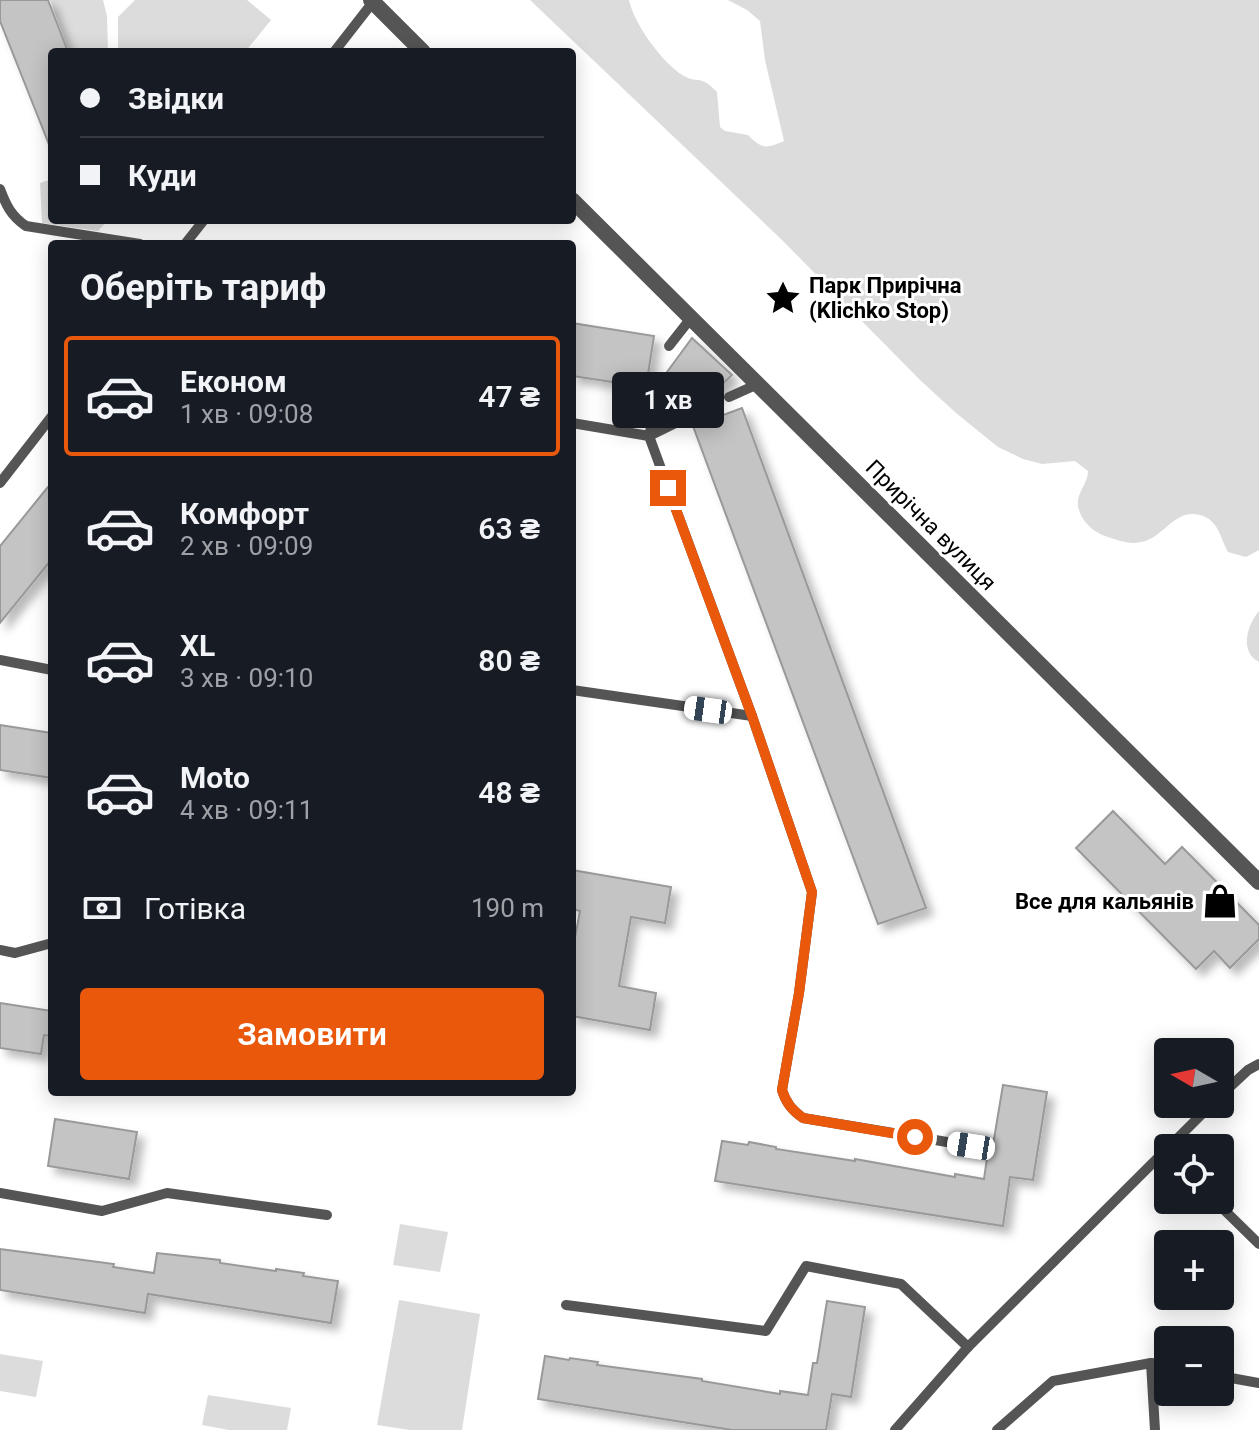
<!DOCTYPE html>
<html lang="uk">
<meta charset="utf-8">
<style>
:root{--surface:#171b24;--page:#242831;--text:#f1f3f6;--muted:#9ea1a6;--line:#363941;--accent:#ea580c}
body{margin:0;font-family:Roboto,sans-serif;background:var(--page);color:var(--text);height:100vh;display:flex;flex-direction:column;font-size:30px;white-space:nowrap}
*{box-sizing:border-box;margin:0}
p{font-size:26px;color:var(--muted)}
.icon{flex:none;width:44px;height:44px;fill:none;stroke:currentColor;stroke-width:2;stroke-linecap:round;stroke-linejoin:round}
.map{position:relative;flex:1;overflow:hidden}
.side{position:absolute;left:48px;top:240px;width:528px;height:856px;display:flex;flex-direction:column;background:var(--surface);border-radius:8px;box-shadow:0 4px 20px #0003}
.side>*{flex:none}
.guide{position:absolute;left:48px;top:48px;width:528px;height:176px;border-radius:8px;box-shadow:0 4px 20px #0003;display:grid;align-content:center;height:176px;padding:0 32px;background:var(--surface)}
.needle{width:52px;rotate:279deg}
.buttons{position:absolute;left:1154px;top:1038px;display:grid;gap:16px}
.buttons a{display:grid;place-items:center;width:80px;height:80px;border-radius:8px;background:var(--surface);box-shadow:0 4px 20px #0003;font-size:40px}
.end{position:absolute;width:36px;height:36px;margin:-18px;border:10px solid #ea580c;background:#fff;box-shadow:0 0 0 4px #fff}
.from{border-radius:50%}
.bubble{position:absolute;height:56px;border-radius:8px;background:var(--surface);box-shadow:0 4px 20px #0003;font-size:26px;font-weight:600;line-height:56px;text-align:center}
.car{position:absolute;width:24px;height:48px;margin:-24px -12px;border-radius:10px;box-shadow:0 0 6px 2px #0007;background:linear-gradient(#fff 24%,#345 0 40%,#fff 0 76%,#345 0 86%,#fff 0)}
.guide b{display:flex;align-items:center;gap:28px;height:76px;font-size:30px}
.guide b+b{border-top:2px solid var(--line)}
.guide i{width:20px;height:20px;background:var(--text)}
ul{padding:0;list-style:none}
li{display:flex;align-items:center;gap:24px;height:120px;margin:0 16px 12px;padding:0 16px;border:4px solid transparent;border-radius:8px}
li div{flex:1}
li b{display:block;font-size:30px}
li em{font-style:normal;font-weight:600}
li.on{border-color:var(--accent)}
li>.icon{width:72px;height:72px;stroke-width:1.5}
h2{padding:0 32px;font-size:36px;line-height:96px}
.pay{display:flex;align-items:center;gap:20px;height:88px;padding:0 32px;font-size:30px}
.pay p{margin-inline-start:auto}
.cta{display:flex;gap:16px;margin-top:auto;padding:16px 32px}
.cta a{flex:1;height:92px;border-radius:8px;background:var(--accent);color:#fff;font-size:32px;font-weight:600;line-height:92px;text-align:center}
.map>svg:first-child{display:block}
.green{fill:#dcdcdc}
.building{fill:#c4c4c4;stroke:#999;stroke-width:2;filter:url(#shadow)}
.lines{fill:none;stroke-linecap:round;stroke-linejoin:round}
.lane{stroke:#555;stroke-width:10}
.street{stroke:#555;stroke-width:16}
.route{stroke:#ea580c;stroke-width:10}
.labels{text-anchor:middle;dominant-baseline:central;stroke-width:6;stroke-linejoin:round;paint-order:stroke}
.poi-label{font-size:22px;font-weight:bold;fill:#000;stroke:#fff;text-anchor:start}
.street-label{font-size:22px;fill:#000;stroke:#fff}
</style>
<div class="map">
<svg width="1259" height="1430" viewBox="0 0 1259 1430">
<defs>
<filter id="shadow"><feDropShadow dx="7" dy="7" stdDeviation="4" flood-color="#0004"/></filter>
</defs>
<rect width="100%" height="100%" fill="#fff"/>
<g class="green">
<polygon points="50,0 103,0 107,16 108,52 69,52"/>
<polygon points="135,0 247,0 271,20 245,52 118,52 118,17"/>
<path d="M530,0H629C634,24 663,64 684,76C698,84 700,74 717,92L720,127L725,131L748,135C762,149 766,149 784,141L765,60L760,21L747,10L728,0H1259V550L1246,557L1228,552C1220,538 1219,520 1200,515C1174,508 1164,538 1141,542C1128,545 1118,540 1105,536C1093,532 1080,520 1078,506C1076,493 1088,484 1088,471L1075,461L1042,464L1023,459L998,447L956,413L920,380L781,239Z"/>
<polygon points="52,179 52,220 108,220 98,231 42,223 40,183"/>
<path d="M1259,611V662C1239,652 1247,625 1259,611Z"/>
<polygon points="400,1224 448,1232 440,1272 393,1265"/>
<polygon points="399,1300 480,1314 462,1430 410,1430 377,1425"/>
<polygon points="0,1354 43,1361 36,1397 0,1391"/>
<polygon points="208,1395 291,1408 287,1430 229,1430 202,1425"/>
</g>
<g class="building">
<polygon points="0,0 48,0 68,52 52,52 52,152 0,21"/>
<polygon points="572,323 654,336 646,387 572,376"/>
<polygon points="692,338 732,375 700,405 686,409 684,402 675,409 667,398 671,380 667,372"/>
<polygon points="742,408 926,908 878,924 693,426"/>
<polygon points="52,482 52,559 0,623 0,546"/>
<polygon points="0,725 52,733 52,778 0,770"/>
<polygon points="1113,811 1165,864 1182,847 1259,925 1259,939 1230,968 1214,951 1196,969 1076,848"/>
<polygon points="572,870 671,887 665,923 631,917 619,986 656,993 650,1030 572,1016 572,953 580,911 572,909"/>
<polygon points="0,1003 52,1011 52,1036 44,1035 41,1054 0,1048"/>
<polygon points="1003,1085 1047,1092 1033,1180 1010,1177 1003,1226 715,1181 722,1141 748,1145 749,1142 776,1147 776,1149 855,1161 855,1159 955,1177 955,1174 984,1179 989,1144 993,1145"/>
<polygon points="55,1119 137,1132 129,1179 48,1166"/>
<polygon points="0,1249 114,1264 113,1267 154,1273 157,1253 220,1260 220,1263 276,1271 276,1269 304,1273 303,1276 338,1281 331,1323 148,1294 145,1313 0,1290"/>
<polygon points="827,1301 865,1307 851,1397 832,1394 826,1430 732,1430 538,1399 545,1356 569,1360 570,1358 598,1362 597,1365 702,1379 702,1381 780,1394 780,1391 808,1395 813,1363 817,1363"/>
</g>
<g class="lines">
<g class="lane">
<polyline points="334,52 373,2"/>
<path d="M0,189C6,205 11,216 26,226L140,244"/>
<polyline points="185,244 204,220"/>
<polyline points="669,346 691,318"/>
<path d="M663,379L649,436L752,716L812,892L799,993L782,1090C786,1103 792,1110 803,1118L971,1146"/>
<polyline points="729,397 758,384"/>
<polyline points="572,423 649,436 698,412"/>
<polyline points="0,483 52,416"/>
<polyline points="0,660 52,670"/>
<polyline points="572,690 752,716"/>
<polyline points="0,950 15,953 52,943"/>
<polyline points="1220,1096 1248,1070 1259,1064"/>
<polyline points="0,1193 102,1211 167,1193 327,1215"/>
<polyline points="1214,1200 1259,1244"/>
<polyline points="566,1305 766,1331 806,1266 901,1284 968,1347"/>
<polyline points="1151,1363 1155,1430"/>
<polyline points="1220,1376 1259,1383"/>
<polyline points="895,1430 968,1347 1212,1104"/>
<polyline points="997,1430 1053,1381 1151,1363 1168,1366"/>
</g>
<g class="street">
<polyline points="371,0 423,52"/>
<polyline points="572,200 1259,882"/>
</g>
</g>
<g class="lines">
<path class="route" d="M668,488L752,716L812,892L799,993L782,1090C786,1103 792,1110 803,1118L915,1137"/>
</g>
<defs>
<g id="sight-bare" transform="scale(2.76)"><path d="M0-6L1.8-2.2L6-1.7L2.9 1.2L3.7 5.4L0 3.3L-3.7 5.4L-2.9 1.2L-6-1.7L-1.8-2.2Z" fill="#000" stroke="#fff" stroke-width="2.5" paint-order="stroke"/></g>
<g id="shop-bare" transform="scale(2.76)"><path d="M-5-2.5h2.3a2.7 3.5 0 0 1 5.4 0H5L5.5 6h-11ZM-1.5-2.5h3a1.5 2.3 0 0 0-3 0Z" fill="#000" stroke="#fff" stroke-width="2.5" paint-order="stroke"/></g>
</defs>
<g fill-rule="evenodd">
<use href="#sight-bare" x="783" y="298"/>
<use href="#shop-bare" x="1220" y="901"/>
</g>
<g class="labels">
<g class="poi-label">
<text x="809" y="285">Парк Прирічна<tspan x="809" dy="25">(Klichko Stop)</tspan></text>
<text x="1194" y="901" text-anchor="end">Все для кальянів</text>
</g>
<g class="street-label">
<text transform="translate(931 525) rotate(45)">Прирічна вулиця</text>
</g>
</g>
</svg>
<div class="buttons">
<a><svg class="needle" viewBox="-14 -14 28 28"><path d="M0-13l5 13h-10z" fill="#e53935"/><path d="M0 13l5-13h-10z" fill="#9ea1a6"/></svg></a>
<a><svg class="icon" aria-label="locate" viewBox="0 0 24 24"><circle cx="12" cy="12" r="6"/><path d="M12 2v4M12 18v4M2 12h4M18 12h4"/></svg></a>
<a>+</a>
<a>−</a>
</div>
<i class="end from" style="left:915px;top:1137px"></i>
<i class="end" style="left:668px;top:488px"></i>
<div class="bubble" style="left:612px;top:372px;width:112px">1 хв</div>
<i class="car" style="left:708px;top:710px;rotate:278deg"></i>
<i class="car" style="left:971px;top:1146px;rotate:279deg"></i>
<div class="guide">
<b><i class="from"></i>Звідки</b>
<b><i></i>Куди</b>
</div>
<section class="side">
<h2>Оберіть тариф</h2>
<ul>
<li class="on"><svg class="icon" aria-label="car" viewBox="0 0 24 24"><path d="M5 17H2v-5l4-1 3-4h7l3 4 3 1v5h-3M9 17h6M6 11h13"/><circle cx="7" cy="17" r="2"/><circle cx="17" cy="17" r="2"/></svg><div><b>Економ</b><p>1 хв · 09:08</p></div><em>47 ₴</em></li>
<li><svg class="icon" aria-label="car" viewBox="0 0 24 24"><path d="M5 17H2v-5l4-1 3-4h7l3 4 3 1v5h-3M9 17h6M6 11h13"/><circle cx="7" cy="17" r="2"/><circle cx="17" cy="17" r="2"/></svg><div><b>Комфорт</b><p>2 хв · 09:09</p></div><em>63 ₴</em></li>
<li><svg class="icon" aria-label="car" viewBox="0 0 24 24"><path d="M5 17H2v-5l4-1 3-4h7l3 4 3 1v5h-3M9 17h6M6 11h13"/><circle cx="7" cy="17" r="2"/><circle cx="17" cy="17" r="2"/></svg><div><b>XL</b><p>3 хв · 09:10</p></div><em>80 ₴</em></li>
<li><svg class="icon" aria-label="car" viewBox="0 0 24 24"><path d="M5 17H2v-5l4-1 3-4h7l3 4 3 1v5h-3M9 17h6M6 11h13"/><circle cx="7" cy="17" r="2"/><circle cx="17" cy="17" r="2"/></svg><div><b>Moto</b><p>4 хв · 09:11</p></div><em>48 ₴</em></li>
</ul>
<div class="pay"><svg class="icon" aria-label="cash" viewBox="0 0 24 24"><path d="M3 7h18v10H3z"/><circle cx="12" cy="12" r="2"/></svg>Готівка<p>190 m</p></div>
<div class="cta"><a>Замовити</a></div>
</section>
</div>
